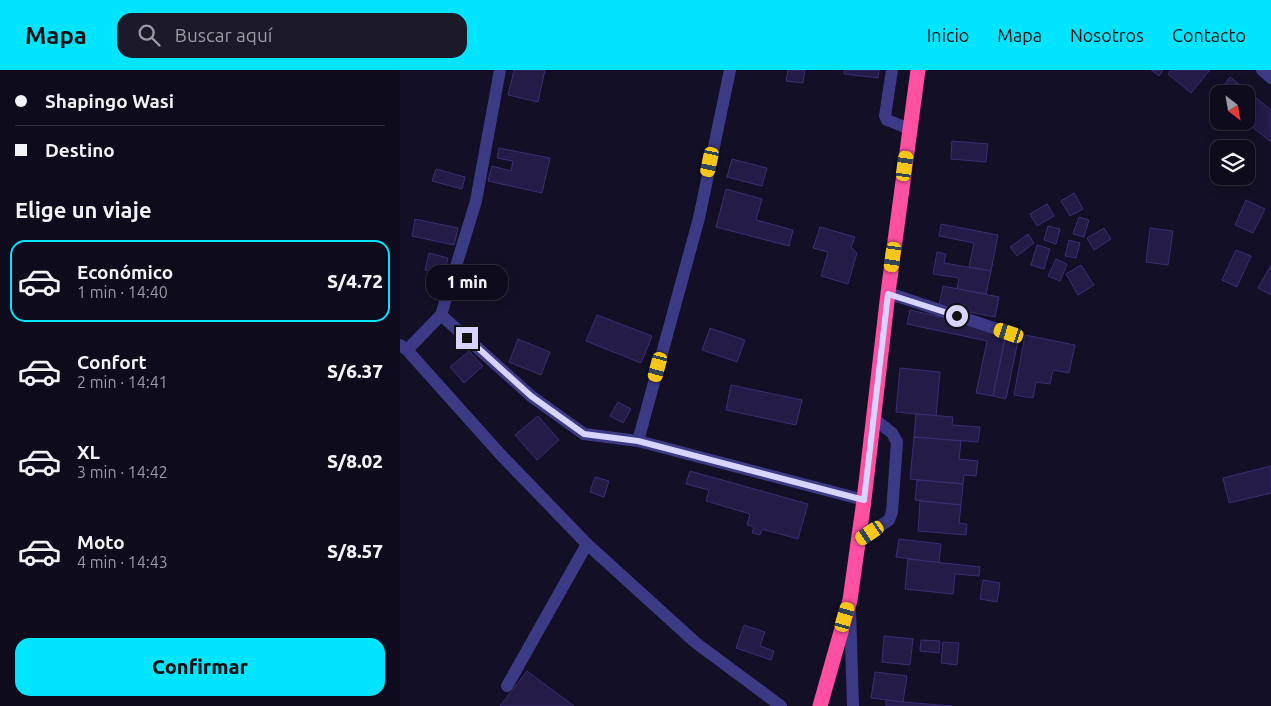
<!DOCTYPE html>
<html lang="es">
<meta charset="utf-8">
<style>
:root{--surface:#0e0b1c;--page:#1c1929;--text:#f1f3f6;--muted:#9b9ba3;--line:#2e2b3b;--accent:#00e5ff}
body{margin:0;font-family:Ubuntu,sans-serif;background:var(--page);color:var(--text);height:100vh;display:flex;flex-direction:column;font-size:19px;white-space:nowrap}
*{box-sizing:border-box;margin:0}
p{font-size:16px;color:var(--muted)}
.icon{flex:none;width:28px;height:28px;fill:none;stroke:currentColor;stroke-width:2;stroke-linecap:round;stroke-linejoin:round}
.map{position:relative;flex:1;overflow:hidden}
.panel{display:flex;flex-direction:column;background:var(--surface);width:400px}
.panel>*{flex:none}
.hud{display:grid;align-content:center;height:110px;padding:0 15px;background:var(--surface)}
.needle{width:32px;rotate:149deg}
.fabs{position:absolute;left:810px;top:15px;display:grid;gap:10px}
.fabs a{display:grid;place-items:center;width:45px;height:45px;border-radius:10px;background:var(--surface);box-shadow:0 2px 12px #0003,0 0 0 1px var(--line);font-size:25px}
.end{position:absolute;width:22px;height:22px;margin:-11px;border:6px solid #d9d4ff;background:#111;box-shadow:0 0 0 2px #111}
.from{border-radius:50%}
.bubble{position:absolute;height:35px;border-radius:15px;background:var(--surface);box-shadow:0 2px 12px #0003,0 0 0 1px var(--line);font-size:16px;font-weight:800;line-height:35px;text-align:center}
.car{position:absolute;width:15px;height:30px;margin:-15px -8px;border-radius:6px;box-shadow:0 0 4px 1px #0007;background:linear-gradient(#f5c518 24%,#345 0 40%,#f5c518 0 76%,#345 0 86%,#f5c518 0)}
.hud b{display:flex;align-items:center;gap:18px;height:48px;font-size:19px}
.hud b+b{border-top:1px solid var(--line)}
.hud i{width:12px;height:12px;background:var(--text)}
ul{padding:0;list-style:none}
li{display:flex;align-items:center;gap:15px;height:82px;margin:0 10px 8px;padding:0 5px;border:2px solid transparent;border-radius:15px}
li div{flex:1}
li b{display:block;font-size:19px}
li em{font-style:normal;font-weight:800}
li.current{border-color:var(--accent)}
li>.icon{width:45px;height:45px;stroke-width:1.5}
h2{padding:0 15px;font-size:22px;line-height:60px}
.cta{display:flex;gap:10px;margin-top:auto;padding:10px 15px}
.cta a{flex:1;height:58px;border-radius:15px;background:var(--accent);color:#111;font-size:20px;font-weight:800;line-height:58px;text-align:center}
header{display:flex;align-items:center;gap:30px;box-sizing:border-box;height:70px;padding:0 25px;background:var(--accent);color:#111}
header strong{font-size:24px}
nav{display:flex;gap:28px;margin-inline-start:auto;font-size:18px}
.search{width:350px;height:45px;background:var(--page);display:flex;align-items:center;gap:12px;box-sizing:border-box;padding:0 18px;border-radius:15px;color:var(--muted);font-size:19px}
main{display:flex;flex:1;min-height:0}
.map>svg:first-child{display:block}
.building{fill:#241b47;stroke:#3b2d73}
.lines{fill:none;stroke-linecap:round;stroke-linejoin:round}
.minor{stroke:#3d3a85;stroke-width:12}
.highway{stroke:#ff4fa3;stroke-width:15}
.route{stroke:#d9d4ff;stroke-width:6}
</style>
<header>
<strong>Mapa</strong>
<div class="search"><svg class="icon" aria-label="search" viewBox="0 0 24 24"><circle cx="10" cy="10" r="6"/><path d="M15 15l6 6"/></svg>Buscar aquí</div>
<nav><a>Inicio</a><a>Mapa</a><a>Nosotros</a><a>Contacto</a></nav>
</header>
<main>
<section class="panel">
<div class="hud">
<b><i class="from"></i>Shapingo Wasi</b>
<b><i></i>Destino</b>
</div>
<h2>Elige un viaje</h2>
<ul>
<li class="current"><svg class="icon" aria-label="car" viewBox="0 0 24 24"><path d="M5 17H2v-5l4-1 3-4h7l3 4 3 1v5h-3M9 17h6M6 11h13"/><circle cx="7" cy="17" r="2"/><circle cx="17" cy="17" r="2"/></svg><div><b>Económico</b><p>1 min · 14:40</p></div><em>S/4.72</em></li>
<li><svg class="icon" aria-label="car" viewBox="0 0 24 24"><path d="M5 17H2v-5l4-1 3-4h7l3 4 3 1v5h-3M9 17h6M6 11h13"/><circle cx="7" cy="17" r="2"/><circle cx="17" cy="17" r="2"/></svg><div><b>Confort</b><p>2 min · 14:41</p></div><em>S/6.37</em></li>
<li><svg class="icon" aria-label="car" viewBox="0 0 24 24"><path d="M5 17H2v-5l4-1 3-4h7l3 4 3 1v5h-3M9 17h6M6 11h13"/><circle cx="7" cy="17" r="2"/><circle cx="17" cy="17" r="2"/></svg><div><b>XL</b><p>3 min · 14:42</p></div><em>S/8.02</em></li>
<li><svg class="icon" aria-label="car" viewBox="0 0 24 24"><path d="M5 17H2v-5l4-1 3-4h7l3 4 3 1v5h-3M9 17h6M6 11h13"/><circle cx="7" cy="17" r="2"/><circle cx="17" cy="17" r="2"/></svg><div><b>Moto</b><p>4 min · 14:43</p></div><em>S/8.57</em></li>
</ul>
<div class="cta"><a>Confirmar</a></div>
</section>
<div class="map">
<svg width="871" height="636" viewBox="0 0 871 636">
<rect width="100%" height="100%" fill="#130f26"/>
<g class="building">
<polygon points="114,0 145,0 138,32 108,25"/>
<polygon points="388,0 405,0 403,13 386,11"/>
<polygon points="444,0 479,0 478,8 444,4"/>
<polygon points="751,0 763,0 759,6"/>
<polygon points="771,0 810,0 791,23 768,4"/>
<polygon points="830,7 871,40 871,72 845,51 846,51 846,24 819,24 819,31 814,27"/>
<polygon points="552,71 588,74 586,92 551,89"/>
<polygon points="99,78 150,88 142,123 88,111 92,96 111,101 113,91 97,88"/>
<polygon points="332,89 367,98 362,116 327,107"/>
<polygon points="36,99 65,107 62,119 32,111"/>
<polygon points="326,119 362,129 356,150 393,160 389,176 316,157"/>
<polygon points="674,123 683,139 670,146 661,131"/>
<polygon points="846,130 865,139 853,163 835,155"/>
<polygon points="647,134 654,146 637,156 630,144"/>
<polygon points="679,147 689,150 684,167 673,164"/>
<polygon points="15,149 58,158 54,175 12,166"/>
<polygon points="541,154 598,165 591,201 569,197 574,173 539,166"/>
<polygon points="648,156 660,159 656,174 644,170"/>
<polygon points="420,157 455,167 451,177 457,183 448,214 421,206 428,182 413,178"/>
<polygon points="704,158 711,169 694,180 687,168"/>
<polygon points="750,158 773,161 768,195 746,192"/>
<polygon points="628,164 634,173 617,186 610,177"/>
<polygon points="669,170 680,173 676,188 665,186"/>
<polygon points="637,175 650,179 644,199 631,195"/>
<polygon points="836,180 851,186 837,217 822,210"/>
<polygon points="537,182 546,184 544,193 591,201 586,224 557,219 559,208 533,204"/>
<polygon points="29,183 48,188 44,205 25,200"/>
<polygon points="656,189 667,194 660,211 648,206"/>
<polygon points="681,195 694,215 678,225 666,204"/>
<polygon points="871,195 871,225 858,218"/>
<polygon points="543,216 599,227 595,247 539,236"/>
<polygon points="510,240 606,262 593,326 576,323 587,271 507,254"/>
<polygon points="197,245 252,266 241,293 186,271"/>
<polygon points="310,258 345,270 337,292 302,280"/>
<polygon points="625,265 675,275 669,303 653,300 650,314 636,312 633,328 614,325"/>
<polygon points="118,269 150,282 141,305 109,292"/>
<polygon points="605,269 618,271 606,329 593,326"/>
<polygon points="69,281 83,296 64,313 50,297"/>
<polygon points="500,298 540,302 536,346 496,342"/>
<polygon points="331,315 402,330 396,355 326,340"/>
<polygon points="218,332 231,339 223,353 210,346"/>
<polygon points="516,344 553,347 552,355 580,357 578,372 514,367"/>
<polygon points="138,346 159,370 137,390 115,365"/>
<polygon points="514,367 561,371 559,389 578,391 576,406 564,405 563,414 510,409"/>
<polygon points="871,396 871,423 829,433 823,408"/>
<polygon points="290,401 408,434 398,469 362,459 360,465 352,463 354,457 347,455 350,444 306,431 309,420 286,414"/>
<polygon points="195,407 209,411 204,427 190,422"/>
<polygon points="517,410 563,414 561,435 515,430"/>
<polygon points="520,431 561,435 559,453 567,454 566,465 518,461"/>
<polygon points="499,469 541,474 539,493 496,487"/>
<polygon points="508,489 580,497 579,506 555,504 553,524 505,519"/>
<polygon points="583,510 600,513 597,532 580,529"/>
<polygon points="344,555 365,562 360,576 374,581 371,590 336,578"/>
<polygon points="484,566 513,569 510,595 482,592"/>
<polygon points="521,570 540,571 539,583 520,581"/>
<polygon points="543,572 559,573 557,595 541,593"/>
<polygon points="127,601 174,636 100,636"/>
<polygon points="475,602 507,606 503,632 471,628"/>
<polygon points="486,630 503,632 552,636 486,636"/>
</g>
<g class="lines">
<g class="minor">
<polyline points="492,0 485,46 487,50 510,59"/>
<polyline points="862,0 871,8"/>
<polyline points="488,223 609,263"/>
<polyline points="41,245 131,326 184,364 238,371 464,430"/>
<polyline points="0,275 7,280 101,385 187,474 296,573 381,636"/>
<polyline points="7,280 41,245 76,131 100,0"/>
<polyline points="238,371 299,148 330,0"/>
<polyline points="458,471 489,450 492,442 497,372 492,363 473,348"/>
<polyline points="450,540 453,636"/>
<polyline points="107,616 187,474"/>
</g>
<polyline class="highway" points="420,636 450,530 464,430 488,223 518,0"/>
</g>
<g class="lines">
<polyline class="route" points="67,268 131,326 184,364 238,371 464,430 488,224 557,246"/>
</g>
</svg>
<div class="fabs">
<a><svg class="needle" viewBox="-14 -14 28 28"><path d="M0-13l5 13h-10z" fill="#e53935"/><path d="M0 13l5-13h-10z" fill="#9b9ba3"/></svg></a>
<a><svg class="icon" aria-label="layers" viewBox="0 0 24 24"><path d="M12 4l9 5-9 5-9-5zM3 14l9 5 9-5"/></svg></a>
</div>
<i class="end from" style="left:557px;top:246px"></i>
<i class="end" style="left:67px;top:268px"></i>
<div class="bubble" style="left:26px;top:195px;width:82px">1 min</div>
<i class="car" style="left:310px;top:92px;rotate:192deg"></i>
<i class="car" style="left:505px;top:96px;rotate:8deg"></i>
<i class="car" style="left:493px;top:187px;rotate:188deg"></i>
<i class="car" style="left:609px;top:263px;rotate:288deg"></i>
<i class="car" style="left:258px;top:297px;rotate:195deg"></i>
<i class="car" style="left:470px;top:463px;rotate:236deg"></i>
<i class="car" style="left:445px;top:547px;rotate:16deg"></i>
</div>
</main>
